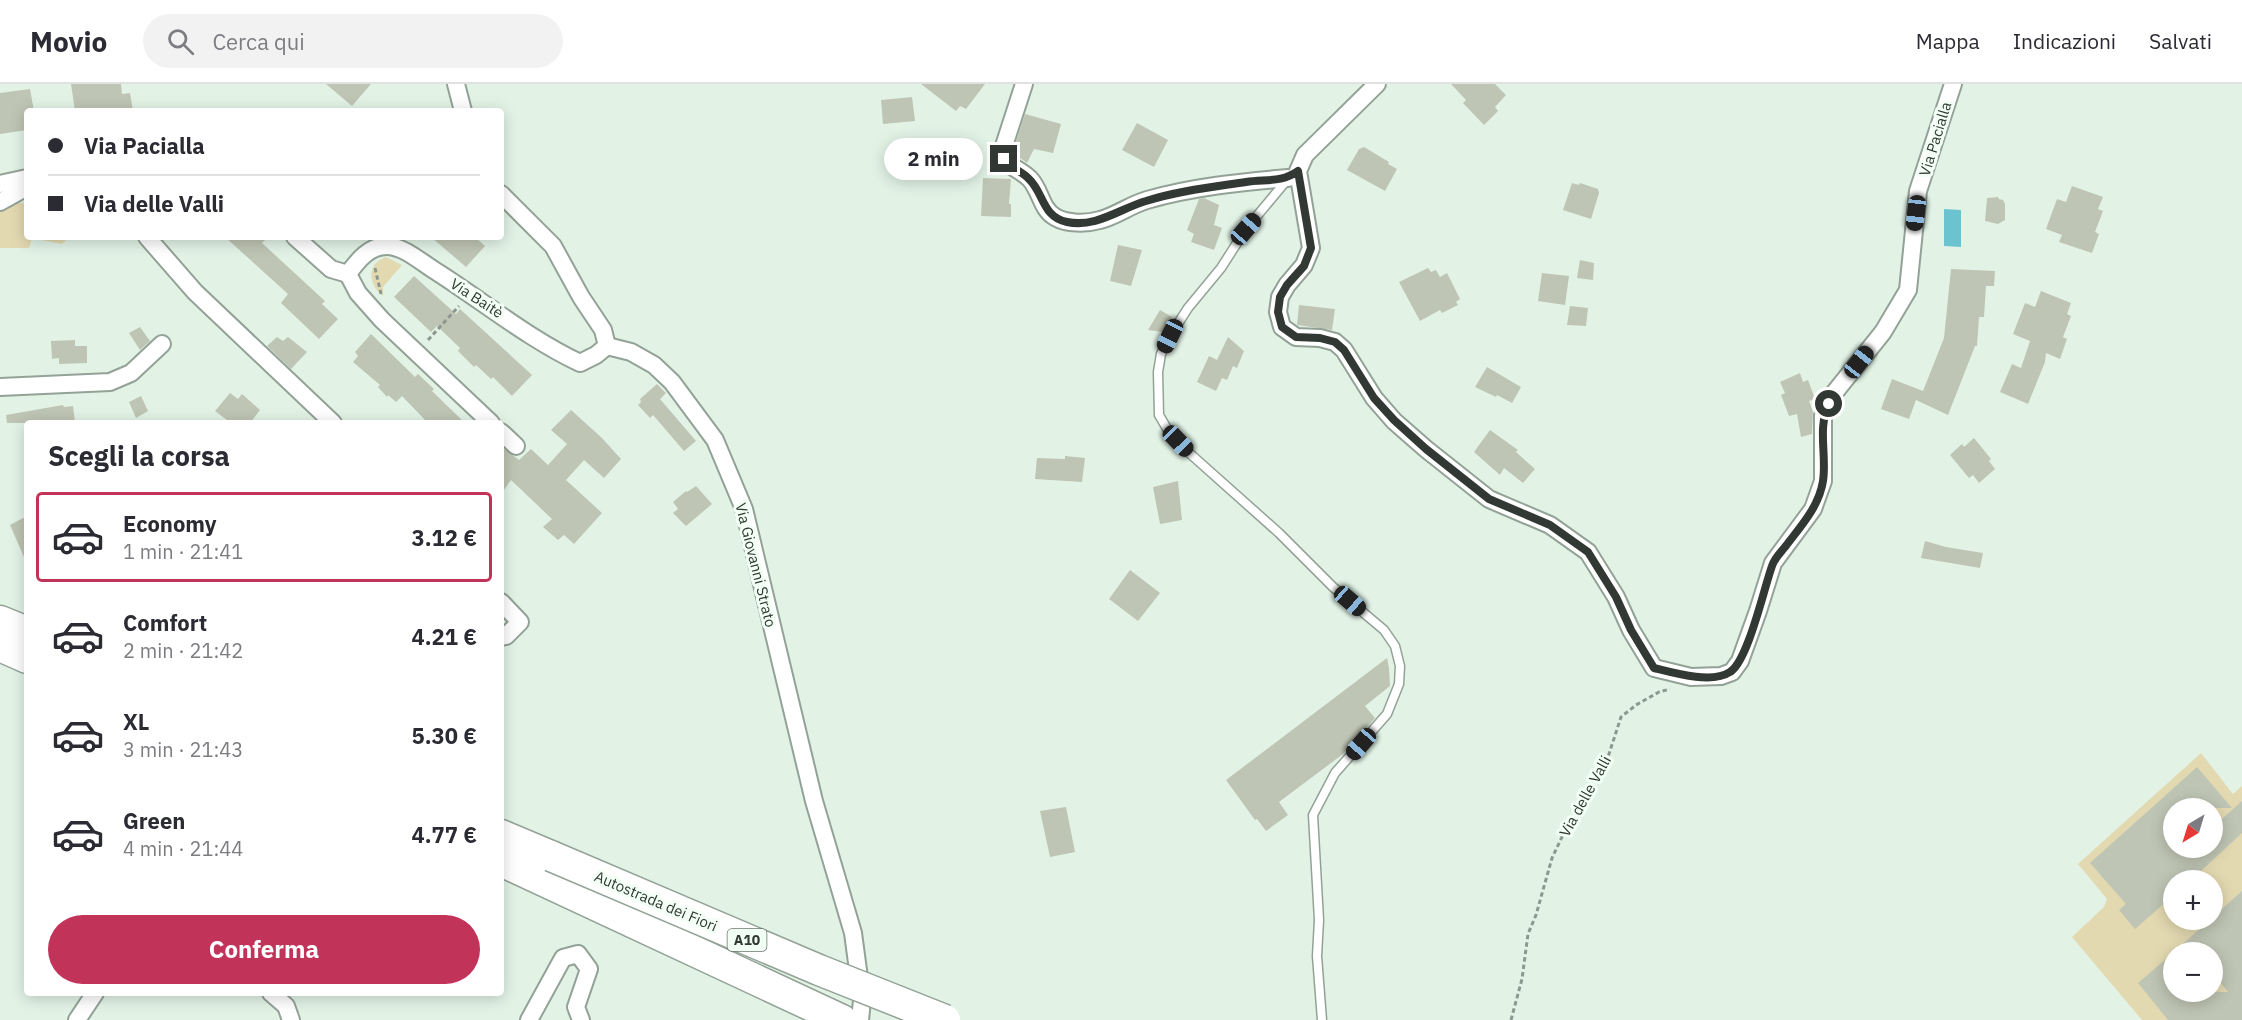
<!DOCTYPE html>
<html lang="it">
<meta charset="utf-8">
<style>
:root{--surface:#fff;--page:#f2f2f3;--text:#2b2b33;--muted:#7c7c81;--line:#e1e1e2;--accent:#c23359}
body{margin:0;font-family:"IBM Plex Sans",sans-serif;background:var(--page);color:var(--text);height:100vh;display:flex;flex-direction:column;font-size:22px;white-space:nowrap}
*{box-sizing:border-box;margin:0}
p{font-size:20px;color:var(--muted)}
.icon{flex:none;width:33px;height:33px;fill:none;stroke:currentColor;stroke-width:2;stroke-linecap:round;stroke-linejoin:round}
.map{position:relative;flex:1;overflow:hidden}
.details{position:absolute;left:24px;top:336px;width:480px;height:576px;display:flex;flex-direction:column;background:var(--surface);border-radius:6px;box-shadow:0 3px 15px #0003}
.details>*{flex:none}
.hud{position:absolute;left:24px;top:24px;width:480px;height:132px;border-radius:6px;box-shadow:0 3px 15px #0003;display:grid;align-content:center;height:132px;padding:0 24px;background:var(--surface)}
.needle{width:39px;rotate:218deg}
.buttons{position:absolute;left:2163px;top:714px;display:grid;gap:12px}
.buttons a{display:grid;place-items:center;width:60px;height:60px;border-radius:50%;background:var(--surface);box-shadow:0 3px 15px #0003;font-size:30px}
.end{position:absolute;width:27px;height:27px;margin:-14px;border:8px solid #323934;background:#fff;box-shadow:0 0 0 3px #fff}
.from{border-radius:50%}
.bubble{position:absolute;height:42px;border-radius:21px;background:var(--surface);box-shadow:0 3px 15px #0003;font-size:20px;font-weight:800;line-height:42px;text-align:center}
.car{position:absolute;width:18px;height:36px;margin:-18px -9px;border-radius:8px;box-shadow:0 0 4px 2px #0007;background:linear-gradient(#222 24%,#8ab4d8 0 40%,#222 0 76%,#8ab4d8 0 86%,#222 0)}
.hud b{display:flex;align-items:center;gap:21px;height:57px;font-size:22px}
.hud b+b{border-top:2px solid var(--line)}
.hud i{width:15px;height:15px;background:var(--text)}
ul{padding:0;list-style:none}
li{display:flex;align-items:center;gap:18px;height:90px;margin:0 12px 9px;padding:0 12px;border:3px solid transparent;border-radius:6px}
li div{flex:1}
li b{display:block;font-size:22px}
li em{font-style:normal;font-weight:800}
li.current{border-color:var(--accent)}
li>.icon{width:54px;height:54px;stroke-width:1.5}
h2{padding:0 24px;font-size:27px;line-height:72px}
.primary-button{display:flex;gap:12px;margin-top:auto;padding:12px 24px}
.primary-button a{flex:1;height:69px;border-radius:36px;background:var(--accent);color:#fff;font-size:24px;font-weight:800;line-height:69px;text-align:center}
header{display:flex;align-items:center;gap:36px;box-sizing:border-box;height:84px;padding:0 30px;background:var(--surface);border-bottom:2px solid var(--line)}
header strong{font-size:28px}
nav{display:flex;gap:33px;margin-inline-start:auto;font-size:21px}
.search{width:420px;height:54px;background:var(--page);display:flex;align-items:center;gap:15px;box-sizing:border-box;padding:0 21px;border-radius:33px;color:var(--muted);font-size:22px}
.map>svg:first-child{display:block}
.green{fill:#e3d9b1;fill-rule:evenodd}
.water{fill:#6cc3d0}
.building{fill:#bfc5b4}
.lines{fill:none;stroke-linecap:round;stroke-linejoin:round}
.lane-casing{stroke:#93a296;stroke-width:11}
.street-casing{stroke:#93a296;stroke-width:20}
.highway-casing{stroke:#93a296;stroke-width:33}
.path{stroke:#8c988f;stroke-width:3;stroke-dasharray:4.5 3;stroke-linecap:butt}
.lane{stroke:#fff;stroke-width:8}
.street{stroke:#fff;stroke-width:16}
.highway{stroke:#fff;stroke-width:30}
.highway-bridge-casing{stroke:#93a296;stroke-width:33;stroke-linecap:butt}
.highway-bridge{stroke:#fff;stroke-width:30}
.route{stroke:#323934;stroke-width:8}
.labels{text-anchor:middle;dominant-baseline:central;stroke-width:6;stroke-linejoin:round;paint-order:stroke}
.shield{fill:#f2fff4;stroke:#6c746e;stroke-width:1.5}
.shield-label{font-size:14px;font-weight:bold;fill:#323934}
.street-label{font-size:15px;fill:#323934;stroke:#f2fff4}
</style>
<header>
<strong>Movio</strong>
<div class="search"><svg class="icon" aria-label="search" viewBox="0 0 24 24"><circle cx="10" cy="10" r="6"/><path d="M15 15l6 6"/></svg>Cerca qui</div>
<nav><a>Mappa</a><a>Indicazioni</a><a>Salvati</a></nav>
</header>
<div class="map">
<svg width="2242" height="936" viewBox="0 0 2242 936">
<rect width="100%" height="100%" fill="#e2f3e6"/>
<g class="green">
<polygon points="16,119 27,119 27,153 69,153 62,160 32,154 29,164 0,164 0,128"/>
<path d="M386,173L402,181L383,203V212C368,200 366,180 386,173Z"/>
<path d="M2201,669L2233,710L2242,702V936H2142L2072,853L2104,823L2107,815L2078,780ZM2174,724H2212V764H2174ZM2174,796H2212V836H2174ZM2174,868H2212V908H2174Z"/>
</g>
<polygon class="water" points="1944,125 1961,126 1961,163 1944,162"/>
<g class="building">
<polygon points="71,0 121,0 122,10 130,9 133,27 75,27"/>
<polygon points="326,0 371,0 352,22"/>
<polygon points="921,0 985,0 966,25 960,22 956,27"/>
<polygon points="1451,0 1495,0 1506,11 1495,23 1498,27 1484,41 1463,19 1466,16"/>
<polygon points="30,5 34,27 27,27 27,46 0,50 0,9"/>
<polygon points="912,13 915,37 883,40 881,16"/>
<polygon points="1025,30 1061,40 1053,69 1034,65 1027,79 1015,70 1018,62 1015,61"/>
<polygon points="1137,39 1168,56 1154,83 1122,66"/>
<polygon points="1364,63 1389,78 1388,80 1397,85 1385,107 1347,86 1359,65"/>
<polygon points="983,94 1011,95 1009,120 1011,120 1011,133 981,132"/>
<polygon points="1572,99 1579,101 1580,99 1598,105 1599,109 1591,135 1563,126"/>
<polygon points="2072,102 2103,113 2098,125 2103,127 2095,148 2099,150 2092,169 2059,158 2062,151 2046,145 2057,115 2066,118"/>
<polygon points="1998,113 1999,115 2003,116 2005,120 2005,136 1998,140 1985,137 1987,114"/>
<polygon points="1204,114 1219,121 1214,141 1222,144 1214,166 1191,158 1194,150 1187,146 1199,115"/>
<polygon points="225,153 268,153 262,159 325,217 322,220 338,235 319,255 281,219 288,210"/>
<polygon points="431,153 475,153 485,162 466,183"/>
<polygon points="1118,161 1142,166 1131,202 1110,197"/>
<polygon points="1580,176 1594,179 1593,196 1577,194"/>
<polygon points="1428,184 1431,188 1436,186 1440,193 1447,189 1460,215 1456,218 1458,221 1442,229 1440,226 1420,237 1399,198"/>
<polygon points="1951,185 1995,187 1994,202 1986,202 1984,233 1979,233 1977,262 1975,262 1948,331 1916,316 1909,335 1881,325 1892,295 1923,307 1944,254"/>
<polygon points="1542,189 1569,192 1565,221 1538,217"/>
<polygon points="414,192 456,230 460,225 532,291 512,312 493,293 491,295 476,281 474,283 458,267 460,264 437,242 431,248 394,213"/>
<polygon points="2041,207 2071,219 2067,230 2071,232 2063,253 2067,255 2060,275 2046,269 2045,278 2028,320 2000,308 2012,280 2021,284 2030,257 2013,250 2025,219 2035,223"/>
<polygon points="1299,221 1335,225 1332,246 1297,241"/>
<polygon points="1570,222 1588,224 1586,242 1567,241"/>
<polygon points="1160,226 1172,233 1163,248 1148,246"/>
<polygon points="140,243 150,257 140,266 129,249"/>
<polygon points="371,250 415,293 418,290 434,305 432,307 465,339 428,339 402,312 396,318 388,311 387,313 378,303 380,301 353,278 358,272 355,268"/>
<polygon points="277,253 283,257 288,253 307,268 291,285 267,262"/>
<polygon points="1228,253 1244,267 1237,284 1233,282 1227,296 1222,294 1216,307 1197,298 1209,272 1217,276"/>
<polygon points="75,256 75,262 87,262 87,279 59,280 59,274 52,275 51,257"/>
<polygon points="1487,283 1521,303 1512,319 1497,311 1496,313 1475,303"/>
<polygon points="1800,289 1803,298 1808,296 1815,315 1809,317 1813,328 1812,350 1801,353 1797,330 1789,332 1781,311 1785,309 1780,298"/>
<polygon points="657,300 666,309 660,315 696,357 684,367 653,331 650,334 638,321 641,318 640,315"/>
<polygon points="230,309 238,315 242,310 260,326 250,339 231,339 215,327"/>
<polygon points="141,312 148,327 136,334 129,318"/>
<polygon points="63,321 64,323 73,322 75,339 7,339 6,331"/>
<polygon points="571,326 602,354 621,375 604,394 584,376 566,396 602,429 574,460 564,451 558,456 543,443 552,435 511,396 501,410 501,362 519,376 531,365 548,381 567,360 551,346"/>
<polygon points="1490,346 1518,366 1516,368 1535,385 1523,399 1504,384 1500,391 1474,368"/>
<polygon points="1974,354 1991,375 1989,377 1995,385 1979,399 1973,391 1969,394 1950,371 1962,360 1964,363"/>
<polygon points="1065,372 1085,374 1082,398 1035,395 1037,374 1065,375"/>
<polygon points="1178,397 1182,436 1160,440 1153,403"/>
<polygon points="696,402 712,420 686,442 673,429 678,425 673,418 686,407 687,408"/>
<polygon points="27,432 27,480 10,441"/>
<polygon points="1925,457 1946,463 1983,469 1980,484 1921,474"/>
<polygon points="1130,486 1160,509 1138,537 1109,515"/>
<polygon points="1387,574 1389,584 1390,602 1365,622 1375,634 1343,670 1279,718 1288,731 1266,747 1257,735 1255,736 1226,696"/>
<polygon points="2197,683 2232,724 2174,724 2174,764 2212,764 2212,744 2242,717 2242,749 2191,796 2174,796 2174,811 2135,845 2119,826 2126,820 2090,779"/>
<polygon points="1066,723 1075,768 1050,773 1040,727"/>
<polygon points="2242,807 2242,936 2168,936 2138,899 2174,868 2174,908 2228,908 2212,888 2212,868 2174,868"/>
</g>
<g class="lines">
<g class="lane-casing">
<polyline id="lane" points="1287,96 1246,145 1221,184 1188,224 1170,252 1161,270 1158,288 1159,331 1169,348 1187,367 1279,449 1333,503 1384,546 1395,562 1400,582 1399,600 1387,630 1335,689 1313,731 1319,836 1317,872 1322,936"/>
</g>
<g class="street-casing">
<g id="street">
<polyline points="456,0 463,27"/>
<path d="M1024,0L1002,68C1007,84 1019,84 1030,95C1041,107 1041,125 1055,133C1067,140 1086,140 1100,136C1116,132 1130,121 1147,116C1192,103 1241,98 1288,94"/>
<polyline points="1377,0 1305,71 1298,87 1311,164 1304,181 1287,201 1280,213 1278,228 1282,243 1296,253 1320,254 1335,258 1344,266 1374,314 1394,337 1426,365 1489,415 1550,441 1588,468 1616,513 1631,546 1654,584 1691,593 1721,592 1732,588 1740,577 1758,527 1773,479 1813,425 1823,397 1823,332 1835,308 1883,248 1908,206 1918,107 1953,0"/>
<polyline points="0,100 27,94"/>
<polyline points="501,110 553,162 581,213 603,246 607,262"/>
<polyline points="0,118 27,103"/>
<polyline points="147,153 195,208 333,339"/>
<path d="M295,153L331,185L348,190C358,176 370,161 388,162C405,163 422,179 437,188C484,218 529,255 580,279L596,271L607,262"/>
<polyline points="348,190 358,209 382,236 491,339"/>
<polyline points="607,262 631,268 654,281 672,298 715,356 744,425 814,717 853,849 862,916 860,936"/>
<polyline points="0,303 110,298 131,289 162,260"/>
<polyline points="501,348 516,362"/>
<polyline points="501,518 520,538 506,552 501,553"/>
<polyline points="271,909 286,922 291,936"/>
<polyline points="77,936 95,909"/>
<polyline points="529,936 563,874 578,870 589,885 576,923 581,936"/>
</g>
</g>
<g class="highway-casing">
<g id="highway">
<polyline points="0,537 27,548"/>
<polyline points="0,562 27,574"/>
<polyline points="501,751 551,772"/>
<polyline points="501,777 842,936"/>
</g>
</g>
<g class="path">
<polyline points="375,184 381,210"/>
<polyline points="428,256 459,222"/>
<polyline points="1511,936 1522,895 1528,850 1536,831 1552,774 1560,757 1571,735 1588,711 1599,686 1608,673 1621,633 1636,621 1659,608 1670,605"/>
</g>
<use href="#lane" class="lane"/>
<use href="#street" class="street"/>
<use href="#highway" class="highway"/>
<g class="highway-bridge-casing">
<polyline id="highway-bridge" points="551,772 819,886 945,936"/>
</g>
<use href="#highway-bridge" class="highway-bridge"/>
</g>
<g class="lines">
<path class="route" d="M1004,75C1010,84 1022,87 1029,95C1044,109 1042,133 1067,138C1096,144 1119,125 1146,117C1177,107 1213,103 1246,98C1266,95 1281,99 1298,87L1311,164L1304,182L1287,201L1280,213L1278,228L1282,243L1296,253L1320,254L1335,258L1344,266L1374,314L1394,336L1426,365L1489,415L1550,441L1588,468L1616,513L1631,546L1654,584C1674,589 1712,600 1730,588C1748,577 1764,504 1772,482C1774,475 1780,469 1785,463C1800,443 1819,423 1823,397C1827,371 1817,344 1829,320"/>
</g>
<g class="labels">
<rect class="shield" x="727.5" y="845" width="39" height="22" rx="4.5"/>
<g class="shield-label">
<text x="747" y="856">A10</text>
</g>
<g class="street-label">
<text transform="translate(1935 55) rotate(-73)">Via Pacialla</text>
<text transform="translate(477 214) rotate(33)">Via Baitè</text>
<text transform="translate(756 481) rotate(76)">Via Giovanni Strato</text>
<text transform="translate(1585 712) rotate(-61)">Via delle Valli</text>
<text transform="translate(656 817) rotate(23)">Autostrada dei Fiori</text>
</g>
</g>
</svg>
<div class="buttons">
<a><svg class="needle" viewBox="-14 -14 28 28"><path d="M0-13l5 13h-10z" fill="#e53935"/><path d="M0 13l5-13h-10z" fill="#7c7c81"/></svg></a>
<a>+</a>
<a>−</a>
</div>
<i class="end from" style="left:1829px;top:320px"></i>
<i class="end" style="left:1004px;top:75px"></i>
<div class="bubble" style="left:884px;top:54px;width:99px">2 min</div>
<i class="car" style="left:1916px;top:129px;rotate:187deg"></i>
<i class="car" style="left:1246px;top:145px;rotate:41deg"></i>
<i class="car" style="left:1170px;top:252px;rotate:206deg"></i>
<i class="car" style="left:1859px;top:278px;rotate:38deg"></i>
<i class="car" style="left:1178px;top:357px;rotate:136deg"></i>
<i class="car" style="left:1350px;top:517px;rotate:131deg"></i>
<i class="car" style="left:1361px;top:660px;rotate:221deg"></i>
<div class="hud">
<b><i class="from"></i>Via Pacialla</b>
<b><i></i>Via delle Valli</b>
</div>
<section class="details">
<h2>Scegli la corsa</h2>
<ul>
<li class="current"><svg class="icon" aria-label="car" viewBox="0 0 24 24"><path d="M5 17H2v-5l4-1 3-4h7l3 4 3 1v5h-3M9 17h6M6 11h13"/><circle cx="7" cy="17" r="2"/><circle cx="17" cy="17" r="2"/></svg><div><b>Economy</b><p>1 min · 21:41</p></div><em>3.12 €</em></li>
<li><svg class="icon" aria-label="car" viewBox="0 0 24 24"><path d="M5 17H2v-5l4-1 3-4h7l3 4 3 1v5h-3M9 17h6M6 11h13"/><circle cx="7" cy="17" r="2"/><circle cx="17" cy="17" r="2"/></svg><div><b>Comfort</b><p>2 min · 21:42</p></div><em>4.21 €</em></li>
<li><svg class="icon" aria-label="car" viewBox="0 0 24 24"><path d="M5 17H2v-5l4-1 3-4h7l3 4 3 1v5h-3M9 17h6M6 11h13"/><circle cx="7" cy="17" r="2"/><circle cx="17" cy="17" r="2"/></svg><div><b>XL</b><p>3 min · 21:43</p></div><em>5.30 €</em></li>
<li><svg class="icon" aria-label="car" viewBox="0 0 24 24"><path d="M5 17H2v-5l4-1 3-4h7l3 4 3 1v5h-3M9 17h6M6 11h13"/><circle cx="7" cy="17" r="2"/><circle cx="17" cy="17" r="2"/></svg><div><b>Green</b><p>4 min · 21:44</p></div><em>4.77 €</em></li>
</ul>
<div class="primary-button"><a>Conferma</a></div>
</section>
</div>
